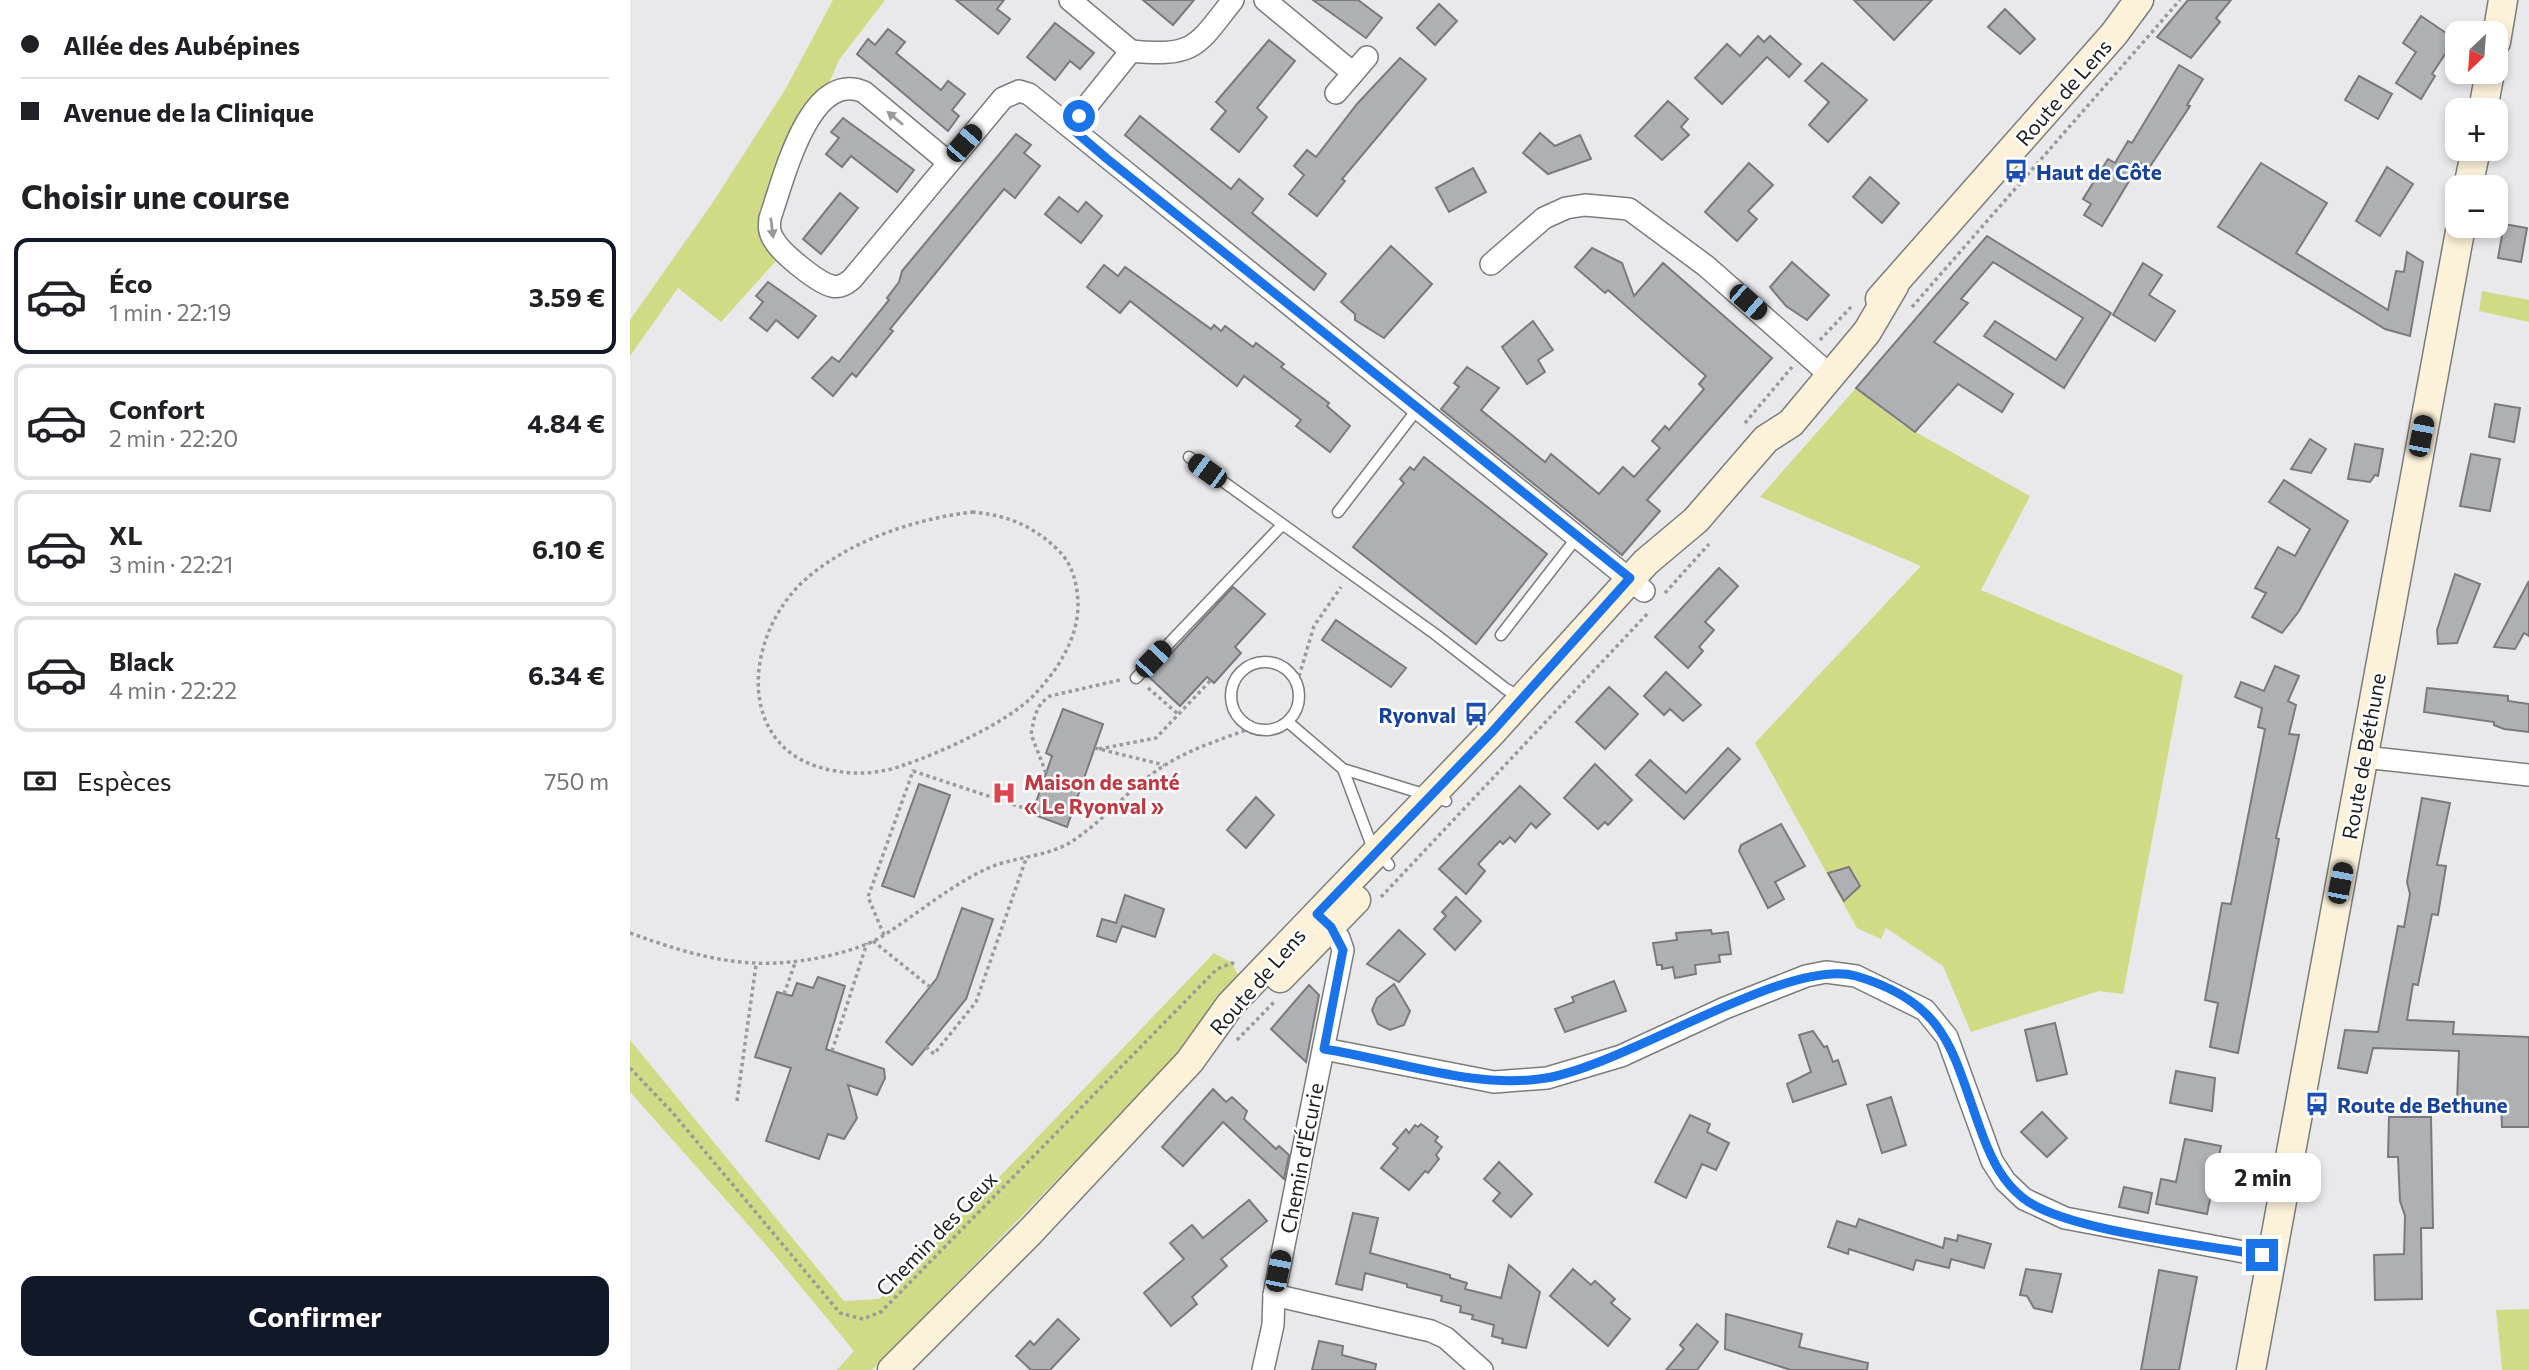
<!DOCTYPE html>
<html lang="fr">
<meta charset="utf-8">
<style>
:root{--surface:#fff;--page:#f2f2f2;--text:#202124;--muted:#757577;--line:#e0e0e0;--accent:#111827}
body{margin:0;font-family:Commissioner,sans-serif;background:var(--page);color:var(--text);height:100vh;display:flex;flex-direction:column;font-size:26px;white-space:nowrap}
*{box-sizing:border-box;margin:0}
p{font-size:23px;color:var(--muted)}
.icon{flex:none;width:38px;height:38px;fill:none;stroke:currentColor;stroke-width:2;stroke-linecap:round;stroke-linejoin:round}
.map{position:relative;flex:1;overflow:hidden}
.details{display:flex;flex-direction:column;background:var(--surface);width:630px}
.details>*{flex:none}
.banner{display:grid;align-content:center;height:154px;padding:0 21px;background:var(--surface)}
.needle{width:46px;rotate:205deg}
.buttons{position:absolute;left:1815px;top:21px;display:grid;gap:14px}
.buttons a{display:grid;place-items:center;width:63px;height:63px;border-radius:14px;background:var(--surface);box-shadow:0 4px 10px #0003;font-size:35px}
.end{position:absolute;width:32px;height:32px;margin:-16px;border:9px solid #1a73e8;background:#fff;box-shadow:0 0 0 4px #fff}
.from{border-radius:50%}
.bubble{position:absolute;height:49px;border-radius:14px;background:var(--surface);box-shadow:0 4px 10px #0003;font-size:23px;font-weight:700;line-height:49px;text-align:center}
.car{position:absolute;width:21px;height:42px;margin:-21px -10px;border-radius:9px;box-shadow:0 0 5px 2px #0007;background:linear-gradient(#222 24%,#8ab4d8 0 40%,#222 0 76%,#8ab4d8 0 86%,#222 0)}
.banner b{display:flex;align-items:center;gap:24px;height:66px;font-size:26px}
.banner b+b{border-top:2px solid var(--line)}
.banner i{width:18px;height:18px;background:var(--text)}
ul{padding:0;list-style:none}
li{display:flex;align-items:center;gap:21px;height:116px;margin:0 14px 10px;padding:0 7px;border:4px solid var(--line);border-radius:14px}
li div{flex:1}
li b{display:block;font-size:26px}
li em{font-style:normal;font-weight:700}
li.on{border-color:var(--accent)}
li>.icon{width:63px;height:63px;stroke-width:1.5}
h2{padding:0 21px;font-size:32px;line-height:84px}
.pay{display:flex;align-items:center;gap:18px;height:77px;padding:0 21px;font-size:26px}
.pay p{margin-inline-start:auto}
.primary-button{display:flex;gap:14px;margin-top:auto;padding:14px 21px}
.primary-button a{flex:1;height:80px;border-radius:14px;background:var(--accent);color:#fff;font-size:28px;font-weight:700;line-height:80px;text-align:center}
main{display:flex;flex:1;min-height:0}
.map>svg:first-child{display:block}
.green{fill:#d1da85}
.building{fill:#afb0b3;stroke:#7a7a7d;stroke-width:2}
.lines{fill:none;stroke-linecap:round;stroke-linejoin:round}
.lane-casing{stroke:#7b7c7e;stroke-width:13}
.street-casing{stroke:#7b7c7e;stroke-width:24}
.secondary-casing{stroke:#7b7c7e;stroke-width:31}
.path{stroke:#999a9c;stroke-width:3.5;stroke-dasharray:3.5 3.5;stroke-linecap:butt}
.lane{stroke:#fff;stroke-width:10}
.street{stroke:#fff;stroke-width:21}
.secondary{stroke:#fcf1d9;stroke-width:28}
.oneway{fill:#999a9a}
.route{stroke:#1a73e8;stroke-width:9}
.labels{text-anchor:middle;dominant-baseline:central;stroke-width:5;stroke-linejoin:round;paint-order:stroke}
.street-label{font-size:21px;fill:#1d1e1f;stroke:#fff}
.transit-label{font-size:21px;font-weight:bold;fill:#164399;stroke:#fff;text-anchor:start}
.health-label{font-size:21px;font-weight:bold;fill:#be3a42;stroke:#fff;text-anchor:start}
</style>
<main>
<section class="details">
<div class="banner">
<b><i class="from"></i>Allée des Aubépines</b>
<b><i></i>Avenue de la Clinique</b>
</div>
<h2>Choisir une course</h2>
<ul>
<li class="on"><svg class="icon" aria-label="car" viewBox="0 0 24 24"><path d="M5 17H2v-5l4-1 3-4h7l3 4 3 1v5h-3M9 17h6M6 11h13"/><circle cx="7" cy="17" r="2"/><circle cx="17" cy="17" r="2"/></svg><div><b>Éco</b><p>1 min · 22:19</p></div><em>3.59 €</em></li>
<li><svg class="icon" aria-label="car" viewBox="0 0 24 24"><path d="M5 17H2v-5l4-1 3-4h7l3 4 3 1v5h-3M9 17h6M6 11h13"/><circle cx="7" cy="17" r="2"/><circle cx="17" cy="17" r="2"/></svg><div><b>Confort</b><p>2 min · 22:20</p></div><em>4.84 €</em></li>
<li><svg class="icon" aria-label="car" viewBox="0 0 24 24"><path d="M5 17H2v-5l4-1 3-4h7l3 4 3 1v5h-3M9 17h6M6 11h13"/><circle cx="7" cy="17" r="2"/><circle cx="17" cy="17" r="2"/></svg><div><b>XL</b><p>3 min · 22:21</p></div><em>6.10 €</em></li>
<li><svg class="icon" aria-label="car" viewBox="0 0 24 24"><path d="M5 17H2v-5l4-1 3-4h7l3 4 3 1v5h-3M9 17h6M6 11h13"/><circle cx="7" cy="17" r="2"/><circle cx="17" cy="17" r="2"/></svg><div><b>Black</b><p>4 min · 22:22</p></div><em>6.34 €</em></li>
</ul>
<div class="pay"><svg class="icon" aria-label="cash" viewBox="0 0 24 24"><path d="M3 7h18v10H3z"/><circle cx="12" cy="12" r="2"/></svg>Espèces<p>750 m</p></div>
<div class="primary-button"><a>Confirmer</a></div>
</section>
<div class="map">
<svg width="1899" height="1370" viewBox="0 0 1899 1370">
<rect width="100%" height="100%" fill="#e9e9ec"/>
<g class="green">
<polygon points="203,0 255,0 209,60 140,218 154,252 91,322 48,288 0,356 0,320 81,205 155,90"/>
<polygon points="1852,291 1899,300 1899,322 1849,311"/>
<polygon points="1226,388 1273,425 1400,496 1351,590 1553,675 1493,994 1469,991 1341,1032 1313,966 1256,928 1251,939 1227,928 1125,743 1291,566 1130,497"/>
<polygon points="584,953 602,963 609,977 559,1044 242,1370 207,1370 224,1351 143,1253 0,1092 0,1040 214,1301 249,1299 286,1264"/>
<polygon points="1899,1309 1899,1370 1872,1370 1866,1310"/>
</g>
<g class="building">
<polygon points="326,0 374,0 367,9 380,19 368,34"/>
<polygon points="513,0 564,0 543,25"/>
<polygon points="683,0 728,0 752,18 736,38"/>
<polygon points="1224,0 1302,0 1264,40"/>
<polygon points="1558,0 1601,0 1586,18 1590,22 1561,58 1527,37"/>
<polygon points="809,4 827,21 805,45 787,28"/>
<polygon points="1375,9 1405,39 1390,54 1358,27"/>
<polygon points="1791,16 1825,39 1802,74 1805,76 1791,99 1766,83 1786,52 1773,43"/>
<polygon points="425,23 464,53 450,69 440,61 425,80 397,57"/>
<polygon points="258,29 275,42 266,53 311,90 318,81 335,94 322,110 329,116 318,131 227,54 238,39 245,45"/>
<polygon points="1128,36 1134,42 1140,36 1171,64 1159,77 1137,57 1092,104 1065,78 1097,44 1110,56"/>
<polygon points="639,40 665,61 627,108 637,117 609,152 581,129 596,111 586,102"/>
<polygon points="770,58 796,79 712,179 715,181 687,216 659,194 674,175 664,166 677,150 686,157 727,104"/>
<polygon points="1192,63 1237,100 1198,142 1179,125 1199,102 1175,81"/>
<polygon points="1549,65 1573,79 1557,105 1560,106 1519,168 1510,163 1472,226 1454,215 1461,204 1453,199 1478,159 1485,163 1498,141 1502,143"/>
<polygon points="1729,76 1762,94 1748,119 1715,100"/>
<polygon points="1038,101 1058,119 1051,127 1059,135 1032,160 1005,136"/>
<polygon points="510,116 601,189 609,179 633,199 622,213 696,274 684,290 495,135"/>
<polygon points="213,118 284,170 267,192 221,156 212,167 196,154 209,138 201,132"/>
<polygon points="910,133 925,146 950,135 961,159 918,174 893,153"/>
<polygon points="386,134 401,145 394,153 410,166 385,198 374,189 260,329 263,331 226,377 222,373 203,396 182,378 202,357 209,362 259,300 257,298 269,282 272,271"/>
<polygon points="1119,163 1143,185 1118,211 1127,219 1107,241 1075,212"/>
<polygon points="1631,163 1697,203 1666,253 1758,310 1766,271 1774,272 1777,252 1793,262 1780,336 1755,329 1588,227"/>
<polygon points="1757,167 1783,184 1750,236 1726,221"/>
<polygon points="843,168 856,192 819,212 806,188"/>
<polygon points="1240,177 1269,203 1252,223 1223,197"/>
<polygon points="210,193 228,208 191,254 173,239"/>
<polygon points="429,197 448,212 456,202 472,216 451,243 415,214"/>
<polygon points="1874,224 1897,228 1891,262 1868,258"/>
<polygon points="1357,236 1481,313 1434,388 1354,336 1365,321 1426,360 1453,318 1363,262 1331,299 1338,303 1304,342 1383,394 1372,412 1328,384 1285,432 1226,388"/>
<polygon points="761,246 802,284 754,338 725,320 725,314 711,302"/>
<polygon points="962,248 992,263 1004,296 1033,263 1142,358 1017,500 1030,511 992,555 811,409 829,387 824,383 837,367 869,388 851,410 915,462 921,454 969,494 993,467 1004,477 1030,448 1022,441 1035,426 1039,430 1074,389 1069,384 1076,376 978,290 975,293 945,267"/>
<polygon points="1162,262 1199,295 1177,320 1156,306 1140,287"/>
<polygon points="1513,263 1532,275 1519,295 1545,311 1525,341 1483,315"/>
<polygon points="474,265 488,276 495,267 581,329 584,325 591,331 595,326 623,347 626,343 654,364 651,367 699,403 697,406 720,426 700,452 666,426 671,420 614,376 607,386 500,301 490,313 457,287"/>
<polygon points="138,282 186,316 168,338 146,320 137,331 120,318 133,302 126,296"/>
<polygon points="903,321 923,350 908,360 915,372 897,384 872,347"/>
<polygon points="1865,404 1890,408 1884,442 1859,437"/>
<polygon points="1680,439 1696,449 1681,473 1661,469"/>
<polygon points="1725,444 1753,449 1748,476 1745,475 1740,482 1718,479"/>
<polygon points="1841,454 1870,459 1860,511 1830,506"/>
<polygon points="794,457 917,554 846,644 723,547 774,483 770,479 780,467 784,470"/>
<polygon points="1654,480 1718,521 1669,611 1652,633 1622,617 1636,593 1625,588 1648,547 1665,556 1680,529 1639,502"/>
<polygon points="1089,568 1108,586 1075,622 1084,630 1069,647 1073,651 1058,668 1025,637"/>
<polygon points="1825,574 1850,584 1827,643 1808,644 1807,630"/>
<polygon points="1899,581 1899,636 1894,633 1885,649 1864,647"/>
<polygon points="603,587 635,614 605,647 611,653 584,683 577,677 550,706 519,677"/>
<polygon points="706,620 776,668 761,687 692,640"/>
<polygon points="1645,666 1669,676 1658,701 1666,705 1659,734 1669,735 1646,838 1649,839 1608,1053 1580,1047 1588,1003 1575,1000 1592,903 1601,904 1635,729 1628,727 1632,708 1605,697 1611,682 1634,691"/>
<polygon points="1036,672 1071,705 1053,721 1040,709 1034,715 1014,696"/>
<polygon points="979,687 1008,714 975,749 946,722"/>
<polygon points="1797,688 1878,696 1878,701 1899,704 1899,732 1874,729 1864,725 1864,722 1794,712"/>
<polygon points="433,709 473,724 437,827 402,814 422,756 416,753"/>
<polygon points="1098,748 1110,759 1054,819 1006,775 1020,760 1056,793"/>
<polygon points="965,764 1002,800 978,825 975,822 968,829 934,798"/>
<polygon points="289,784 320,795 284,897 252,886"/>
<polygon points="890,786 920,814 906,828 901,823 885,842 880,837 873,844 870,841 848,864 855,871 836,894 809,869"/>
<polygon points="626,797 644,815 616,848 597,830"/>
<polygon points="1792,798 1820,803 1807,865 1816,866 1808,915 1802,914 1788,985 1783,984 1777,1020 1824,1022 1823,1034 1899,1037 1899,1127 1872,1127 1871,1102 1827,1101 1829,1051 1743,1048 1737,1073 1708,1068 1715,1030 1748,1032 1768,926 1774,927 1780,894 1777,882"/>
<polygon points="1151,824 1175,866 1145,882 1154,899 1138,908 1109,851 1111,845"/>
<polygon points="1219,867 1230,886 1214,901 1198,873"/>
<polygon points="495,895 534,909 525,937 492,926 486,942 467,936 472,919 486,923"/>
<polygon points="826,897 851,921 825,950 804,929 816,916 812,912"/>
<polygon points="332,908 363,919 336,999 282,1065 256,1042 307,978"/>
<polygon points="769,930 795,954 769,982 737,964"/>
<polygon points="1081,930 1082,934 1098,932 1101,954 1089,955 1090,962 1065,965 1066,974 1045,978 1043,967 1032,969 1032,965 1027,965 1023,943 1047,940 1046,933"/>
<polygon points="188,977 215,986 196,1049 254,1069 255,1078 247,1095 218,1085 227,1118 214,1139 198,1134 189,1159 136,1141 161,1068 125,1057 147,992 162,996 167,983 183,988"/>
<polygon points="984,981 996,1011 935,1032 925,1009 944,1002 942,997"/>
<polygon points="764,984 780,1011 774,1025 760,1030 748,1024 742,1010 747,998"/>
<polygon points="679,985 689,995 676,1062 641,1029"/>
<polygon points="1425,1023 1437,1074 1407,1081 1395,1030"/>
<polygon points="1183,1031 1194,1047 1197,1046 1203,1062 1208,1060 1216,1084 1163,1102 1157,1084 1181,1072 1169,1035"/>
<polygon points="1546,1071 1585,1078 1582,1111 1540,1103"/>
<polygon points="583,1089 596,1102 602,1097 617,1111 614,1119 646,1149 649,1146 659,1155 654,1179 593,1122 553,1166 532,1147"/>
<polygon points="1261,1097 1276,1145 1252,1153 1237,1105"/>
<polygon points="1412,1112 1437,1138 1417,1157 1391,1132"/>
<polygon points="1060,1115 1080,1124 1077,1132 1099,1143 1086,1170 1072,1164 1056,1198 1025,1182"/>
<polygon points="1759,1117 1801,1117 1803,1228 1791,1228 1792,1299 1745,1300 1744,1255 1774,1254 1775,1216 1770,1201 1768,1157 1758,1157"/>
<polygon points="791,1124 808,1137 805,1141 812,1147 806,1155 809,1159 798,1173 795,1171 779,1190 751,1168 768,1148 763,1144 776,1129 779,1133 785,1125 788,1127"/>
<polygon points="1555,1139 1591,1146 1577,1214 1526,1204 1531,1179 1546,1182"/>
<polygon points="869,1162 902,1194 881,1217 863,1201 870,1193 854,1179"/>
<polygon points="1494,1187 1522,1193 1518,1213 1489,1207"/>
<polygon points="619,1200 637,1221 591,1259 597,1266 562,1297 567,1304 541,1326 514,1293 554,1259 540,1243 562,1225 573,1238"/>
<polygon points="723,1213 748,1218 740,1253 820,1275 820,1278 837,1283 835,1289 871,1298 879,1265 910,1292 896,1348 872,1343 873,1339 862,1336 864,1325 842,1319 843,1315 830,1312 831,1306 811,1301 812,1296 777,1287 777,1284 735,1273 732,1290 706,1284"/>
<polygon points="1229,1219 1313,1248 1315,1238 1327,1241 1328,1235 1361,1244 1354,1268 1321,1259 1319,1268 1286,1260 1283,1270 1219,1249 1218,1254 1198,1247 1207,1221 1226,1227"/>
<polygon points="943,1269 961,1285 965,1281 985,1299 981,1303 1000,1319 978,1346 920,1296"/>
<polygon points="1396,1269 1431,1274 1422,1312 1404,1308 1397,1296 1390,1295"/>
<polygon points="1529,1270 1567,1277 1549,1370 1511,1370"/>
<polygon points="1096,1314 1172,1334 1169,1347 1238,1363 1237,1370 1161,1370 1095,1349"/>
<polygon points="428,1319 449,1339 420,1370 401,1370 386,1356 400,1341 404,1345"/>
<polygon points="1067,1324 1088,1342 1067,1370 1036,1370 1054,1349 1050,1345"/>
<polygon points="689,1341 713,1346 712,1355 746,1364 745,1370 682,1370"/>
</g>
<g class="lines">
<g class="lane-casing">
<g id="lane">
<polyline points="559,457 805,634 876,689 891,697"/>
<polyline points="708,512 789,407"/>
<polyline points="871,635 948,536"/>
<circle cx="635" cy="696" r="34"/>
<polyline points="506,678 652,525"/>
<polyline points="658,722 713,769 816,801"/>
<polyline points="713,769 740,841 759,865"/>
</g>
</g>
<g class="street-casing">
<g id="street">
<polyline points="440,0 501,51"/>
<polyline points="635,0 723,73"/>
<polyline points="706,93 737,57"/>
<path d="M440,127L501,51C565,57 566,47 603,0"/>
<path d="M318,162L234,92C179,68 153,182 140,218C139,227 139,233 144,240C151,253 188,283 202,286C210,288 216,284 222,279L373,98L389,91L399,94L1014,591"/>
<polyline points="861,264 914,218 936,208 955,205 999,209 1076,266 1201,376"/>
<polyline points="1734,757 1899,775"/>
<polyline points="694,1049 864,1082 917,1078 991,1056 1095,1008 1176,976 1196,972 1226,976 1295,1010 1317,1037 1362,1161 1375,1181 1394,1199 1435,1218 1640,1257"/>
<polyline points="644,1295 801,1331 816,1338 852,1370"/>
<polyline points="633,1370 643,1325 644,1295 713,950 709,938 689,916"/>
</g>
</g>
<g class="secondary-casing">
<g id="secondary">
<polyline points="1866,42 1873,0"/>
<polyline points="1853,110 1860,72"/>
<polyline points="1838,187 1846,149"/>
<polyline points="1250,299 1484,34 1509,0"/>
<polyline points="650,978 726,900"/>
<polyline points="262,1370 401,1231 560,1061 600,1005 862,732 1016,562 1066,520 1136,439 1161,423 1237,332 1264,286"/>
<polyline points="1621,1370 1831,226"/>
</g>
</g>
<g class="path">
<polyline points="1282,307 1550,0"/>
<polyline points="1190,340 1221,307"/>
<polyline points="1115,423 1162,367"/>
<path d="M342,512C376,515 402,525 427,549C443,564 448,585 448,607C447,640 427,671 404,695C377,723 312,752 274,765C253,773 228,775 206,771C103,755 112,634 177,578C221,540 285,519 342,512Z"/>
<polyline points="1035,593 1079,544"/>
<polyline points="667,683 684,626 711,587"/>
<polyline points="518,688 548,714"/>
<polyline points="465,748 534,765"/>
<polyline points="469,749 526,738 581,680"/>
<polyline points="416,773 401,734 405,715 411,703 420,696 490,680"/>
<polyline points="751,897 1019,612"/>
<path d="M0,933C69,958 123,973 197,956C215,952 236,946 251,937C286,915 317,888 354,870C382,856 418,858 444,840C471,822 492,797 517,778C547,753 586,741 622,728"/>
<polyline points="254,935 238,897 283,771 403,811"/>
<polyline points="243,941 300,987"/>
<polyline points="154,994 165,963"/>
<polyline points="607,1040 646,1000"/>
<polyline points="296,1047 304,1054 346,1002 397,856"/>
<polyline points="202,1051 237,943"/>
<polyline points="0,1068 42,1112 210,1313 233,1319 251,1312 587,969 602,963 606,965"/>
<polyline points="107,1101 126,965"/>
</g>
<use href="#lane" class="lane"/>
<use href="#street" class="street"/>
<use href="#secondary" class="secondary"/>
</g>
<defs><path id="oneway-solid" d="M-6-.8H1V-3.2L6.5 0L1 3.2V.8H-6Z" transform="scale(1.75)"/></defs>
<g class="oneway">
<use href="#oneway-solid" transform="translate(265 118) rotate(-140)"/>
<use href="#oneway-solid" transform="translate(142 228) rotate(83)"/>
</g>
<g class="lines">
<path class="route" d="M449,116L440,127L476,158L1000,578L862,732L687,914L701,927L713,950L694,1049C765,1060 846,1090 916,1078C999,1064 1157,957 1226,976C1322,1004 1323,1058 1354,1139C1363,1162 1373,1182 1393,1198C1434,1231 1575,1245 1632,1255"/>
</g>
<defs>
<g id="bus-bare" transform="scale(1.89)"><path d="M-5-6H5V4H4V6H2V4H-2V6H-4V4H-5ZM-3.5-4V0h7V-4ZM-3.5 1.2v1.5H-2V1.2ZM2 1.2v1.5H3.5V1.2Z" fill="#1a4fb4" stroke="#fff" stroke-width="2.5" paint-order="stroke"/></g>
<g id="hospital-bare" transform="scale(1.89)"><path d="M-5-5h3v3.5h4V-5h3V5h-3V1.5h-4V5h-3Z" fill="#e0444e" stroke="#fff" stroke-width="2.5" paint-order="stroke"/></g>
</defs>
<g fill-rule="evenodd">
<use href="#bus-bare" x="1386" y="171"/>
<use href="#bus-bare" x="846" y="714"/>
<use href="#hospital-bare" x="374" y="793"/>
<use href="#bus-bare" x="1687" y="1104"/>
</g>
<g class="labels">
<g class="street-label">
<text transform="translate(1433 92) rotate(-49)">Route de Lens</text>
<text transform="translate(1733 756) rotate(-80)">Route de Béthune</text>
<text transform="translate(627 981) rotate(-49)">Route de Lens</text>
<text transform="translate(671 1158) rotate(-79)">Chemin d'Écurie</text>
<text transform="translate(306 1233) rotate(-46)">Chemin des Geux</text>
</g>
<g class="transit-label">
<text x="1406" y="171">Haut de Côte</text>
<text x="826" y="714" text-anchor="end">Ryonval</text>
<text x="1707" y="1104">Route de Bethune</text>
</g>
<g class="health-label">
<text x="394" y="781">Maison de santé<tspan x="394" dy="24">« Le Ryonval »</tspan></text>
</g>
</g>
</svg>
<div class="buttons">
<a><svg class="needle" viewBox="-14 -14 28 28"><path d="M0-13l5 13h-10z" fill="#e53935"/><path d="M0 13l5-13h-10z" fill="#757577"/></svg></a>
<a>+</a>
<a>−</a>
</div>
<i class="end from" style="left:449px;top:116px"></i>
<i class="end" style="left:1632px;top:1255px"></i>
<div class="bubble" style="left:1575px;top:1153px;width:116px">2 min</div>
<i class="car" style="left:334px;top:143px;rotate:41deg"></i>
<i class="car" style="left:1118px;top:302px;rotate:131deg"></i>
<i class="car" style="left:1791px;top:436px;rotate:11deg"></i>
<i class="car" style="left:577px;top:471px;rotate:306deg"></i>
<i class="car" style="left:523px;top:659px;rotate:43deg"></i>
<i class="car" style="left:1710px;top:883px;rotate:11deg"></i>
<i class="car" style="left:648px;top:1271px;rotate:11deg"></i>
</div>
</main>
